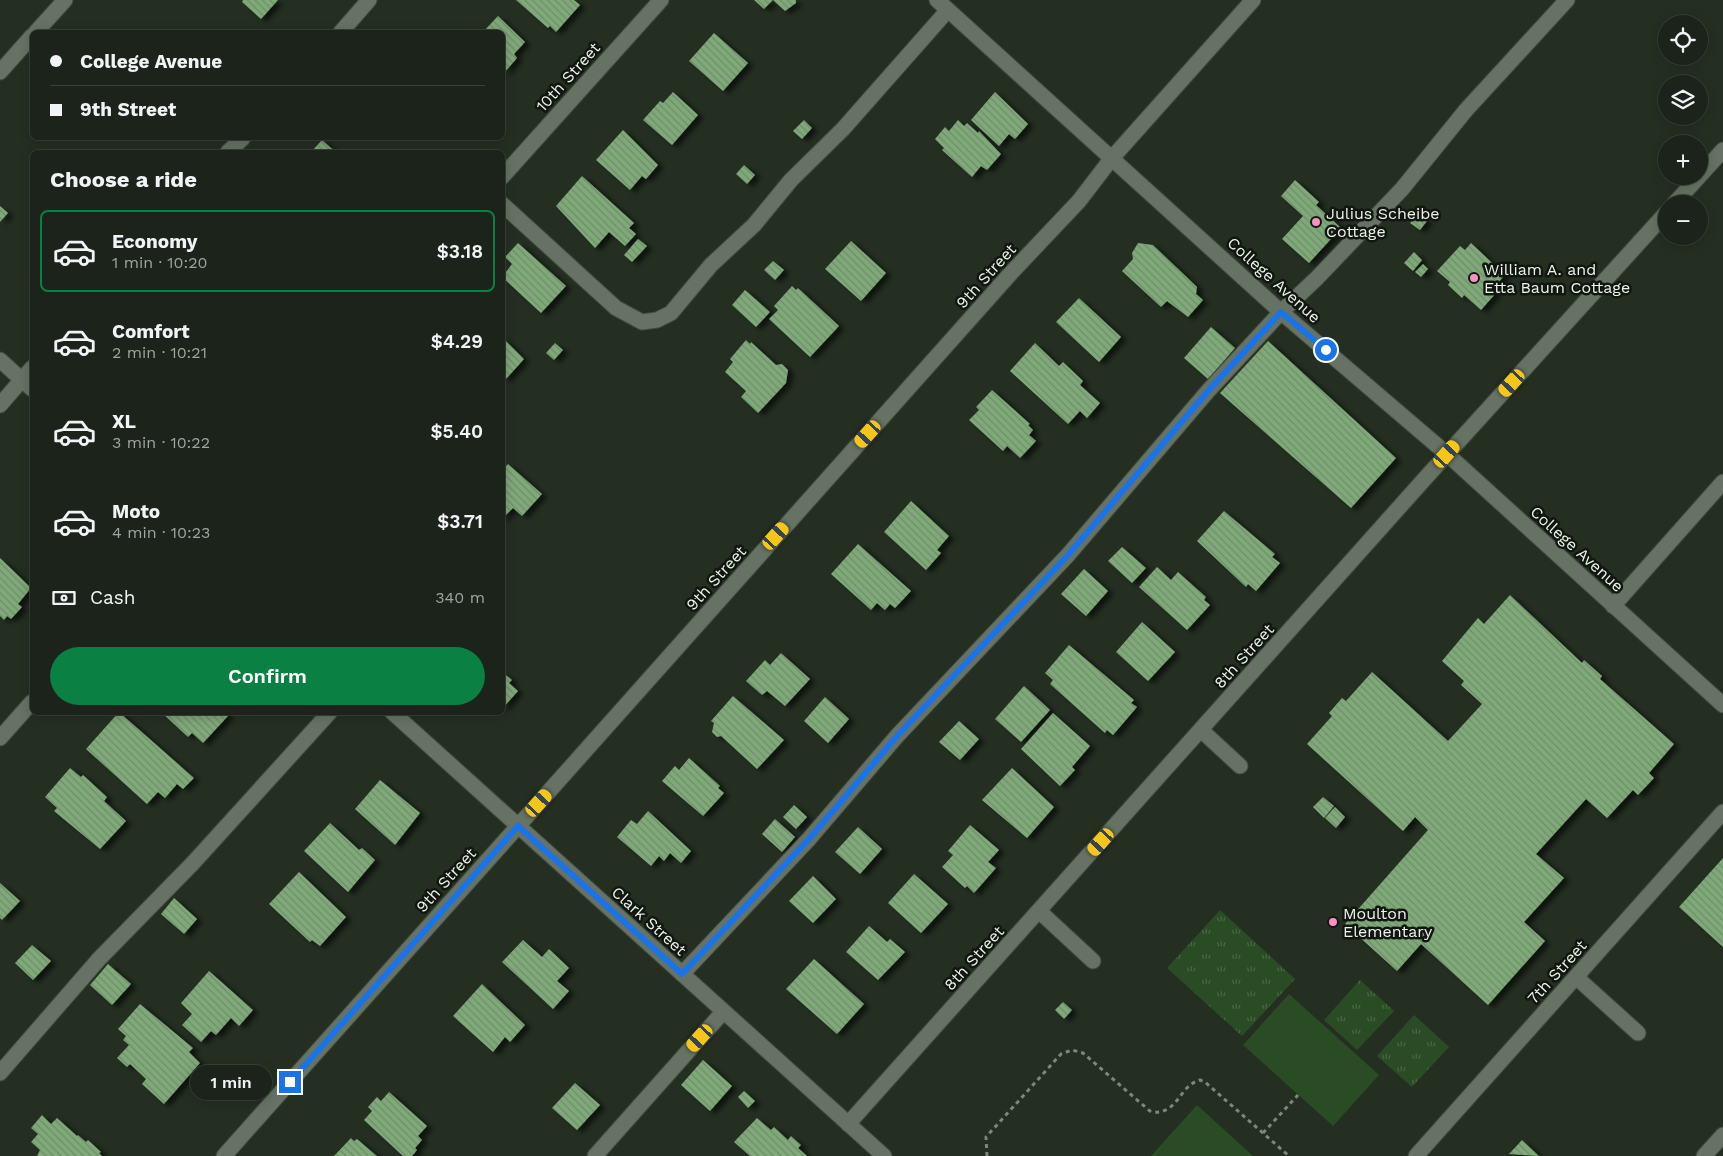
<!DOCTYPE html>
<meta charset="utf-8">
<style>
:root{--surface:#1b231a;--page:#282f27;--text:#f1f3f6;--muted:#a0a4a2;--line:#394039;--accent:#0b8043}
body{margin:0;font-family:"Work Sans",sans-serif;background:var(--page);color:var(--text);height:100vh;display:flex;flex-direction:column;font-size:19px;white-space:nowrap}
*{box-sizing:border-box;margin:0}
p{font-size:16px;color:var(--muted)}
.icon{flex:none;width:28px;height:28px;fill:none;stroke:currentColor;stroke-width:2;stroke-linecap:round;stroke-linejoin:round}
.map{position:relative;flex:1;overflow:hidden}
.panel{position:absolute;left:30px;top:150px;width:475px;height:565px;display:flex;flex-direction:column;background:var(--surface);border-radius:8px;box-shadow:0 2px 12px #0003,0 0 0 1px var(--line)}
.panel>*{flex:none}
.guide{position:absolute;left:30px;top:30px;width:475px;height:110px;border-radius:8px;box-shadow:0 2px 12px #0003,0 0 0 1px var(--line);display:grid;align-content:center;height:110px;padding:0 20px;background:var(--surface)}
.controls{position:absolute;left:1658px;top:15px;display:grid;gap:10px}
.controls a{display:grid;place-items:center;width:50px;height:50px;border-radius:50%;background:var(--surface);box-shadow:0 2px 12px #0003,0 0 0 1px var(--line);font-size:25px}
.end{position:absolute;width:22px;height:22px;margin:-11px;border:6px solid #1a73e8;background:#fff;box-shadow:0 0 0 2px #fff}
.from{border-radius:50%}
.bubble{position:absolute;height:35px;border-radius:18px;background:var(--surface);box-shadow:0 2px 12px #0003,0 0 0 1px var(--line);font-size:16px;font-weight:600;line-height:35px;text-align:center}
.car{position:absolute;width:15px;height:30px;margin:-15px -8px;border-radius:6px;box-shadow:0 0 4px 1px #0007;background:linear-gradient(#f5c518 24%,#345 0 40%,#f5c518 0 76%,#345 0 86%,#f5c518 0)}
.guide b{display:flex;align-items:center;gap:18px;height:48px;font-size:19px}
.guide b+b{border-top:1px solid var(--line)}
.guide i{width:12px;height:12px;background:var(--text)}
ul{padding:0;list-style:none}
li{display:flex;align-items:center;gap:15px;height:82px;margin:0 10px 8px;padding:0 10px;border:2px solid transparent;border-radius:8px}
li div{flex:1}
li b{display:block;font-size:19px}
li em{font-style:normal;font-weight:600}
li.on{border-color:var(--accent)}
li>.icon{width:45px;height:45px;stroke-width:1.5}
h2{padding:0 20px;font-size:22px;line-height:60px}
.pay{display:flex;align-items:center;gap:12px;height:55px;padding:0 20px;font-size:19px}
.pay p{margin-inline-start:auto}
.cta{display:flex;gap:10px;margin-top:auto;padding:10px 20px}
.cta a{flex:1;height:58px;border-radius:30px;background:var(--accent);color:#fff;font-size:20px;font-weight:600;line-height:58px;text-align:center}
.map>svg:first-child{display:block}
.green{fill:#2a4c25}
.park{fill:url(#park-tufts)}
.building{fill:url(#building-back-hatch);filter:url(#shadow)}
.lines{fill:none;stroke-linecap:round;stroke-linejoin:round}
.lane-casing{stroke:#424c41;stroke-width:17}
.street-casing{stroke:#424c41;stroke-width:17}
.path{stroke:#7d877b;stroke-width:3;stroke-dasharray:4 4;stroke-linecap:butt}
.lane{stroke:#667364;stroke-width:15}
.street{stroke:#667364;stroke-width:15}
.route{stroke:#1a73e8;stroke-width:6}
.poi-dot{fill:#fc8fc2;stroke:#111610;stroke-width:2}
.labels{text-anchor:middle;dominant-baseline:central;stroke-width:5;stroke-linejoin:round;paint-order:stroke}
.street-label{font-size:16px;fill:#ebf3ea;stroke:#111610}
.poi-label{font-size:16px;fill:#ebf3ea;stroke:#111610;text-anchor:start}
</style>
<div class="map">
<svg width="1723" height="1156" viewBox="0 0 1723 1156">
<defs>
<pattern id="park-tufts" width="24" height="20" patternUnits="userSpaceOnUse" patternTransform="scale(1.25)"><rect width="24" height="20" fill="#2a4c25"/><path d="M3 7l-1-3M5 7V3M7 7l1-3M15 17l-1-3M17 17v-4M19 17l1-3" fill="none" stroke="#496645"/></pattern>
<pattern id="building-back-hatch" width="6" height="6" patternUnits="userSpaceOnUse" patternTransform="scale(1.25)"><rect width="6" height="6" fill="#80a97a"/><path d="M-1 5l2 2M0 0l6 6M5-1l2 2" fill="none" stroke="#6f8c6a"/></pattern>
<filter id="shadow"><feDropShadow dx="5.5" dy="3" stdDeviation="2.5" flood-color="#0009"/></filter>
</defs>
<rect width="100%" height="100%" fill="#242f22"/>
<g class="green">
<polygon points="1289,994 1379,1075 1333,1126 1243,1045"/>
<polygon points="1197,1105 1253,1156 1151,1156"/>
</g>
<g class="park">
<polygon points="1220,910 1295,979 1242,1036 1167,968"/>
<polygon points="1360,980 1394,1011 1357,1050 1324,1020"/>
<polygon points="1414,1015 1449,1047 1412,1087 1377,1056"/>
</g>
<g class="building">
<polygon points="243,0 278,0 261,19 242,2"/>
<polygon points="516,0 574,0 580,5 556,32 550,26 548,28"/>
<polygon points="754,0 773,0 764,9"/>
<polygon points="773,0 796,0 796,3 785,11"/>
<polygon points="498,16 525,42 514,54 517,58 504,73 502,32 483,32"/>
<polygon points="714,33 748,63 723,91 689,61"/>
<polygon points="673,92 698,115 672,145 643,120 660,101 663,103"/>
<polygon points="995,92 1028,124 1015,139 1009,134 999,146 971,120"/>
<polygon points="804,120 812,128 802,139 793,131"/>
<polygon points="958,120 964,126 967,123 978,133 979,131 1001,154 987,170 981,166 972,177 942,150 944,148 935,139 945,127 949,131"/>
<polygon points="623,130 658,165 646,179 642,176 630,190 596,160"/>
<polygon points="322,140 331,148 337,152 311,152"/>
<polygon points="744,165 755,175 747,184 736,174"/>
<polygon points="582,176 634,223 629,228 636,234 625,246 609,232 595,248 556,206"/>
<polygon points="1295,180 1319,202 1316,205 1341,228 1309,263 1282,239 1303,216 1281,196"/>
<polygon points="0,206 8,213 0,222"/>
<polygon points="1418,214 1427,221 1420,230 1410,223"/>
<polygon points="638,239 647,246 632,262 624,255"/>
<polygon points="851,241 886,273 861,301 825,269"/>
<polygon points="518,243 566,286 541,313 502,277 512,264 505,257"/>
<polygon points="1138,243 1153,245 1197,287 1196,294 1203,300 1188,317 1167,301 1161,307 1122,271 1133,259 1132,253"/>
<polygon points="1471,243 1505,275 1492,289 1496,293 1481,310 1464,295 1462,298 1448,285 1450,282 1437,271 1460,246 1465,250"/>
<polygon points="1414,252 1422,260 1413,271 1404,263"/>
<polygon points="773,261 784,270 775,280 764,270"/>
<polygon points="1423,264 1428,269 1421,277 1415,272"/>
<polygon points="792,286 796,290 798,288 839,326 810,357 769,319 778,310 774,306"/>
<polygon points="745,290 770,312 756,327 732,305"/>
<polygon points="1079,298 1121,337 1099,362 1056,322"/>
<polygon points="1211,327 1235,348 1208,379 1184,358"/>
<polygon points="502,337 524,359 506,379 502,377"/>
<polygon points="746,340 750,344 751,342 776,365 782,364 788,370 786,383 758,413 741,397 746,391 725,372 733,362 730,359"/>
<polygon points="1268,341 1396,458 1351,508 1220,393"/>
<polygon points="555,343 563,350 554,360 546,353"/>
<polygon points="1035,343 1059,366 1063,362 1083,381 1080,385 1100,403 1087,418 1080,411 1068,424 1010,371"/>
<polygon points="992,390 1030,424 1028,425 1033,430 1029,435 1036,441 1020,458 1007,446 1003,451 969,420 979,410 976,407"/>
<polygon points="508,464 542,494 522,516 513,508 502,519 502,471"/>
<polygon points="911,501 949,536 937,550 941,553 926,570 884,532"/>
<polygon points="1224,511 1275,554 1272,557 1280,563 1256,591 1248,584 1246,587 1197,541"/>
<polygon points="858,544 911,591 895,608 890,604 885,610 877,603 871,610 831,574"/>
<polygon points="1122,547 1146,568 1132,583 1108,561"/>
<polygon points="0,558 31,588 18,604 22,607 11,619 7,616 4,620 0,616"/>
<polygon points="1157,567 1171,580 1178,572 1206,597 1204,600 1210,605 1187,630 1139,587"/>
<polygon points="1084,569 1108,591 1086,616 1061,594"/>
<polygon points="1510,595 1582,663 1584,660 1602,676 1600,679 1674,744 1649,773 1654,778 1638,795 1633,790 1607,818 1586,799 1536,854 1564,878 1524,922 1545,941 1488,1005 1421,944 1397,971 1345,924 1428,830 1415,817 1403,831 1307,744 1332,716 1329,713 1342,698 1346,701 1372,672 1448,741 1482,704 1461,685 1464,681 1442,661 1478,618 1484,624"/>
<polygon points="1142,622 1175,652 1148,681 1116,652"/>
<polygon points="1069,645 1134,700 1131,703 1137,707 1113,735 1107,730 1105,733 1050,684 1053,680 1045,673"/>
<polygon points="781,653 810,679 785,706 767,691 762,695 746,681 765,660 770,665"/>
<polygon points="502,672 512,680 509,683 518,691 502,709"/>
<polygon points="1024,686 1050,710 1021,742 995,719"/>
<polygon points="733,696 784,740 757,769 721,736 717,737 712,732 714,723 711,721"/>
<polygon points="825,697 849,719 828,743 804,721"/>
<polygon points="119,712 194,778 183,789 177,784 165,798 158,792 147,804 86,749"/>
<polygon points="161,712 225,712 228,716 203,743 192,733 188,737"/>
<polygon points="1053,713 1090,746 1072,767 1075,770 1060,786 1021,749"/>
<polygon points="959,721 979,739 960,760 939,742"/>
<polygon points="689,758 720,786 718,788 724,793 703,816 662,781 675,766 679,770"/>
<polygon points="70,768 81,777 83,775 107,797 104,801 126,821 100,849 54,811 57,808 45,797"/>
<polygon points="1012,768 1054,807 1027,838 982,800"/>
<polygon points="380,780 420,813 395,845 355,809"/>
<polygon points="1323,797 1334,806 1324,818 1313,807"/>
<polygon points="794,805 807,817 796,829 783,817"/>
<polygon points="1335,807 1345,817 1336,828 1325,818"/>
<polygon points="648,811 691,851 681,863 670,853 664,861 659,856 651,866 617,837 631,820 637,824"/>
<polygon points="775,819 795,837 782,852 762,834"/>
<polygon points="330,823 359,850 362,848 375,860 348,892 304,851"/>
<polygon points="970,825 999,850 988,862 996,868 974,893 967,886 965,888 942,867 953,855 948,851"/>
<polygon points="858,827 882,849 860,874 835,852"/>
<polygon points="1723,858 1723,947 1679,907"/>
<polygon points="299,872 346,917 320,946 312,940 310,942 269,904"/>
<polygon points="914,874 948,904 921,933 888,903"/>
<polygon points="813,876 836,899 813,923 789,901"/>
<polygon points="0,883 20,901 2,920 0,918"/>
<polygon points="174,898 197,919 184,934 161,914"/>
<polygon points="869,926 887,942 890,939 905,952 878,980 846,952"/>
<polygon points="523,940 542,957 549,949 569,968 557,981 569,991 553,1009 502,962"/>
<polygon points="32,945 51,961 33,980 15,963"/>
<polygon points="814,959 864,1004 837,1034 786,989"/>
<polygon points="108,964 131,984 112,1005 90,985"/>
<polygon points="209,971 253,1010 239,1026 231,1018 216,1035 211,1031 201,1042 182,1025 192,1014 181,1003"/>
<polygon points="482,984 525,1025 510,1042 505,1037 493,1052 453,1016"/>
<polygon points="1063,1002 1072,1010 1064,1019 1055,1010"/>
<polygon points="140,1004 193,1048 189,1052 200,1063 164,1104 142,1084 146,1079 130,1064 127,1067 117,1058 129,1045 123,1040 126,1036 118,1029"/>
<polygon points="703,1060 732,1086 710,1111 681,1085"/>
<polygon points="575,1083 600,1105 577,1130 552,1108"/>
<polygon points="744,1091 755,1101 748,1108 738,1097"/>
<polygon points="389,1092 427,1126 418,1136 422,1140 415,1148 417,1150 412,1156 403,1156 364,1120 372,1111 368,1107 377,1097 381,1101"/>
<polygon points="42,1115 51,1124 57,1118 77,1136 78,1135 86,1142 88,1140 101,1152 99,1153 102,1156 37,1156 40,1150 31,1142 38,1134 31,1128"/>
<polygon points="757,1118 771,1130 774,1127 788,1140 791,1136 801,1145 798,1148 807,1156 750,1156 734,1142"/>
<polygon points="351,1138 354,1141 357,1139 377,1156 334,1156"/>
<polygon points="1522,1140 1539,1156 1509,1154"/>
</g>
<g class="lines">
<g class="lane-casing">
<g id="lane">
<polyline points="341,32 369,0"/>
<polyline points="228,152 243,138"/>
<polyline points="502,204 616,308 642,322 657,320 671,313 711,265 754,225 791,180 843,129 948,10"/>
<polyline points="0,405 32,368"/>
<polyline points="1613,606 1723,482"/>
<polyline points="1201,730 1240,766"/>
<polyline points="1039,911 1093,961"/>
<polyline points="682,974 809,839 897,736 1068,555 1208,391 1281,312 1317,278 1402,189 1466,110 1567,0"/>
<polyline points="1576,977 1638,1033"/>
<polyline points="0,1073 99,959 193,863 330,712"/>
<polyline points="595,1156 723,1012"/>
<polyline points="1704,1156 1723,1135"/>
</g>
</g>
<g class="street-casing">
<g id="street">
<polyline points="937,0 1281,312 1447,454 1723,705"/>
<polyline points="36,32 65,0"/>
<polyline points="0,72 32,36"/>
<polyline points="502,177 661,0"/>
<polyline points="1674,204 1723,150"/>
<polyline points="0,360 32,389"/>
<polyline points="392,712 884,1156"/>
<polyline points="0,738 32,702"/>
<polyline points="848,1124 1429,474 1666,213"/>
<polyline points="224,1156 1011,273 1079,201 1112,158 1253,0"/>
<polyline points="1416,1156 1723,812"/>
</g>
</g>
<g class="path">
<polyline points="1263,1133 1298,1095"/>
<path d="M987,1156L986,1137L1061,1054L1072,1050L1083,1053L1151,1112C1179,1115 1178,1086 1200,1080L1205,1082L1289,1156"/>
</g>
<use href="#lane" class="lane"/>
<use href="#street" class="street"/>
</g>
<g class="lines">
<polyline class="route" points="290,1082 518,826 682,974 809,839 897,736 1068,555 1208,391 1281,312 1326,350"/>
</g>
<g class="poi-dot">
<circle cx="1316" cy="222" r="5"/>
<circle cx="1474" cy="278" r="5"/>
<circle cx="1333" cy="922" r="5"/>
</g>
<g class="labels">
<g class="street-label">
<text transform="translate(568 77) rotate(-48)">10th Street</text>
<text transform="translate(986 276) rotate(-48)">9th Street</text>
<text transform="translate(1274 280) rotate(42)">College Avenue</text>
<text transform="translate(1577 549) rotate(42)">College Avenue</text>
<text transform="translate(716 578) rotate(-48)">9th Street</text>
<text transform="translate(1244 656) rotate(-48)">8th Street</text>
<text transform="translate(446 880) rotate(-48)">9th Street</text>
<text transform="translate(649 921) rotate(42)">Clark Street</text>
<text transform="translate(974 958) rotate(-48)">8th Street</text>
<text transform="translate(1557 972) rotate(-48)">7th Street</text>
</g>
<g class="poi-label">
<text x="1326" y="213">Julius Scheibe<tspan x="1326" dy="18">Cottage</tspan></text>
<text x="1484" y="269">William A. and<tspan x="1484" dy="18">Etta Baum Cottage</tspan></text>
<text x="1343" y="913">Moulton<tspan x="1343" dy="18">Elementary</tspan></text>
</g>
</g>
</svg>
<div class="controls">
<a><svg class="icon" aria-label="locate" viewBox="0 0 24 24"><circle cx="12" cy="12" r="6"/><path d="M12 2v4M12 18v4M2 12h4M18 12h4"/></svg></a>
<a><svg class="icon" aria-label="layers" viewBox="0 0 24 24"><path d="M12 4l9 5-9 5-9-5zM3 14l9 5 9-5"/></svg></a>
<a>+</a>
<a>−</a>
</div>
<i class="end from" style="left:1326px;top:350px"></i>
<i class="end" style="left:290px;top:1082px"></i>
<div class="bubble" style="left:190px;top:1065px;width:82px">1 min</div>
<i class="car" style="left:1512px;top:383px;rotate:222deg"></i>
<i class="car" style="left:868px;top:434px;rotate:222deg"></i>
<i class="car" style="left:1447px;top:454px;rotate:42deg"></i>
<i class="car" style="left:776px;top:536px;rotate:42deg"></i>
<i class="car" style="left:539px;top:803px;rotate:42deg"></i>
<i class="car" style="left:1101px;top:842px;rotate:222deg"></i>
<i class="car" style="left:700px;top:1038px;rotate:222deg"></i>
<div class="guide">
<b><i class="from"></i>College Avenue</b>
<b><i></i>9th Street</b>
</div>
<section class="panel">
<h2>Choose a ride</h2>
<ul>
<li class="on"><svg class="icon" aria-label="car" viewBox="0 0 24 24"><path d="M5 17H2v-5l4-1 3-4h7l3 4 3 1v5h-3M9 17h6M6 11h13"/><circle cx="7" cy="17" r="2"/><circle cx="17" cy="17" r="2"/></svg><div><b>Economy</b><p>1 min · 10:20</p></div><em>$3.18</em></li>
<li><svg class="icon" aria-label="car" viewBox="0 0 24 24"><path d="M5 17H2v-5l4-1 3-4h7l3 4 3 1v5h-3M9 17h6M6 11h13"/><circle cx="7" cy="17" r="2"/><circle cx="17" cy="17" r="2"/></svg><div><b>Comfort</b><p>2 min · 10:21</p></div><em>$4.29</em></li>
<li><svg class="icon" aria-label="car" viewBox="0 0 24 24"><path d="M5 17H2v-5l4-1 3-4h7l3 4 3 1v5h-3M9 17h6M6 11h13"/><circle cx="7" cy="17" r="2"/><circle cx="17" cy="17" r="2"/></svg><div><b>XL</b><p>3 min · 10:22</p></div><em>$5.40</em></li>
<li><svg class="icon" aria-label="car" viewBox="0 0 24 24"><path d="M5 17H2v-5l4-1 3-4h7l3 4 3 1v5h-3M9 17h6M6 11h13"/><circle cx="7" cy="17" r="2"/><circle cx="17" cy="17" r="2"/></svg><div><b>Moto</b><p>4 min · 10:23</p></div><em>$3.71</em></li>
</ul>
<div class="pay"><svg class="icon" aria-label="cash" viewBox="0 0 24 24"><path d="M3 7h18v10H3z"/><circle cx="12" cy="12" r="2"/></svg>Cash<p>340 m</p></div>
<div class="cta"><a>Confirm</a></div>
</section>
</div>
